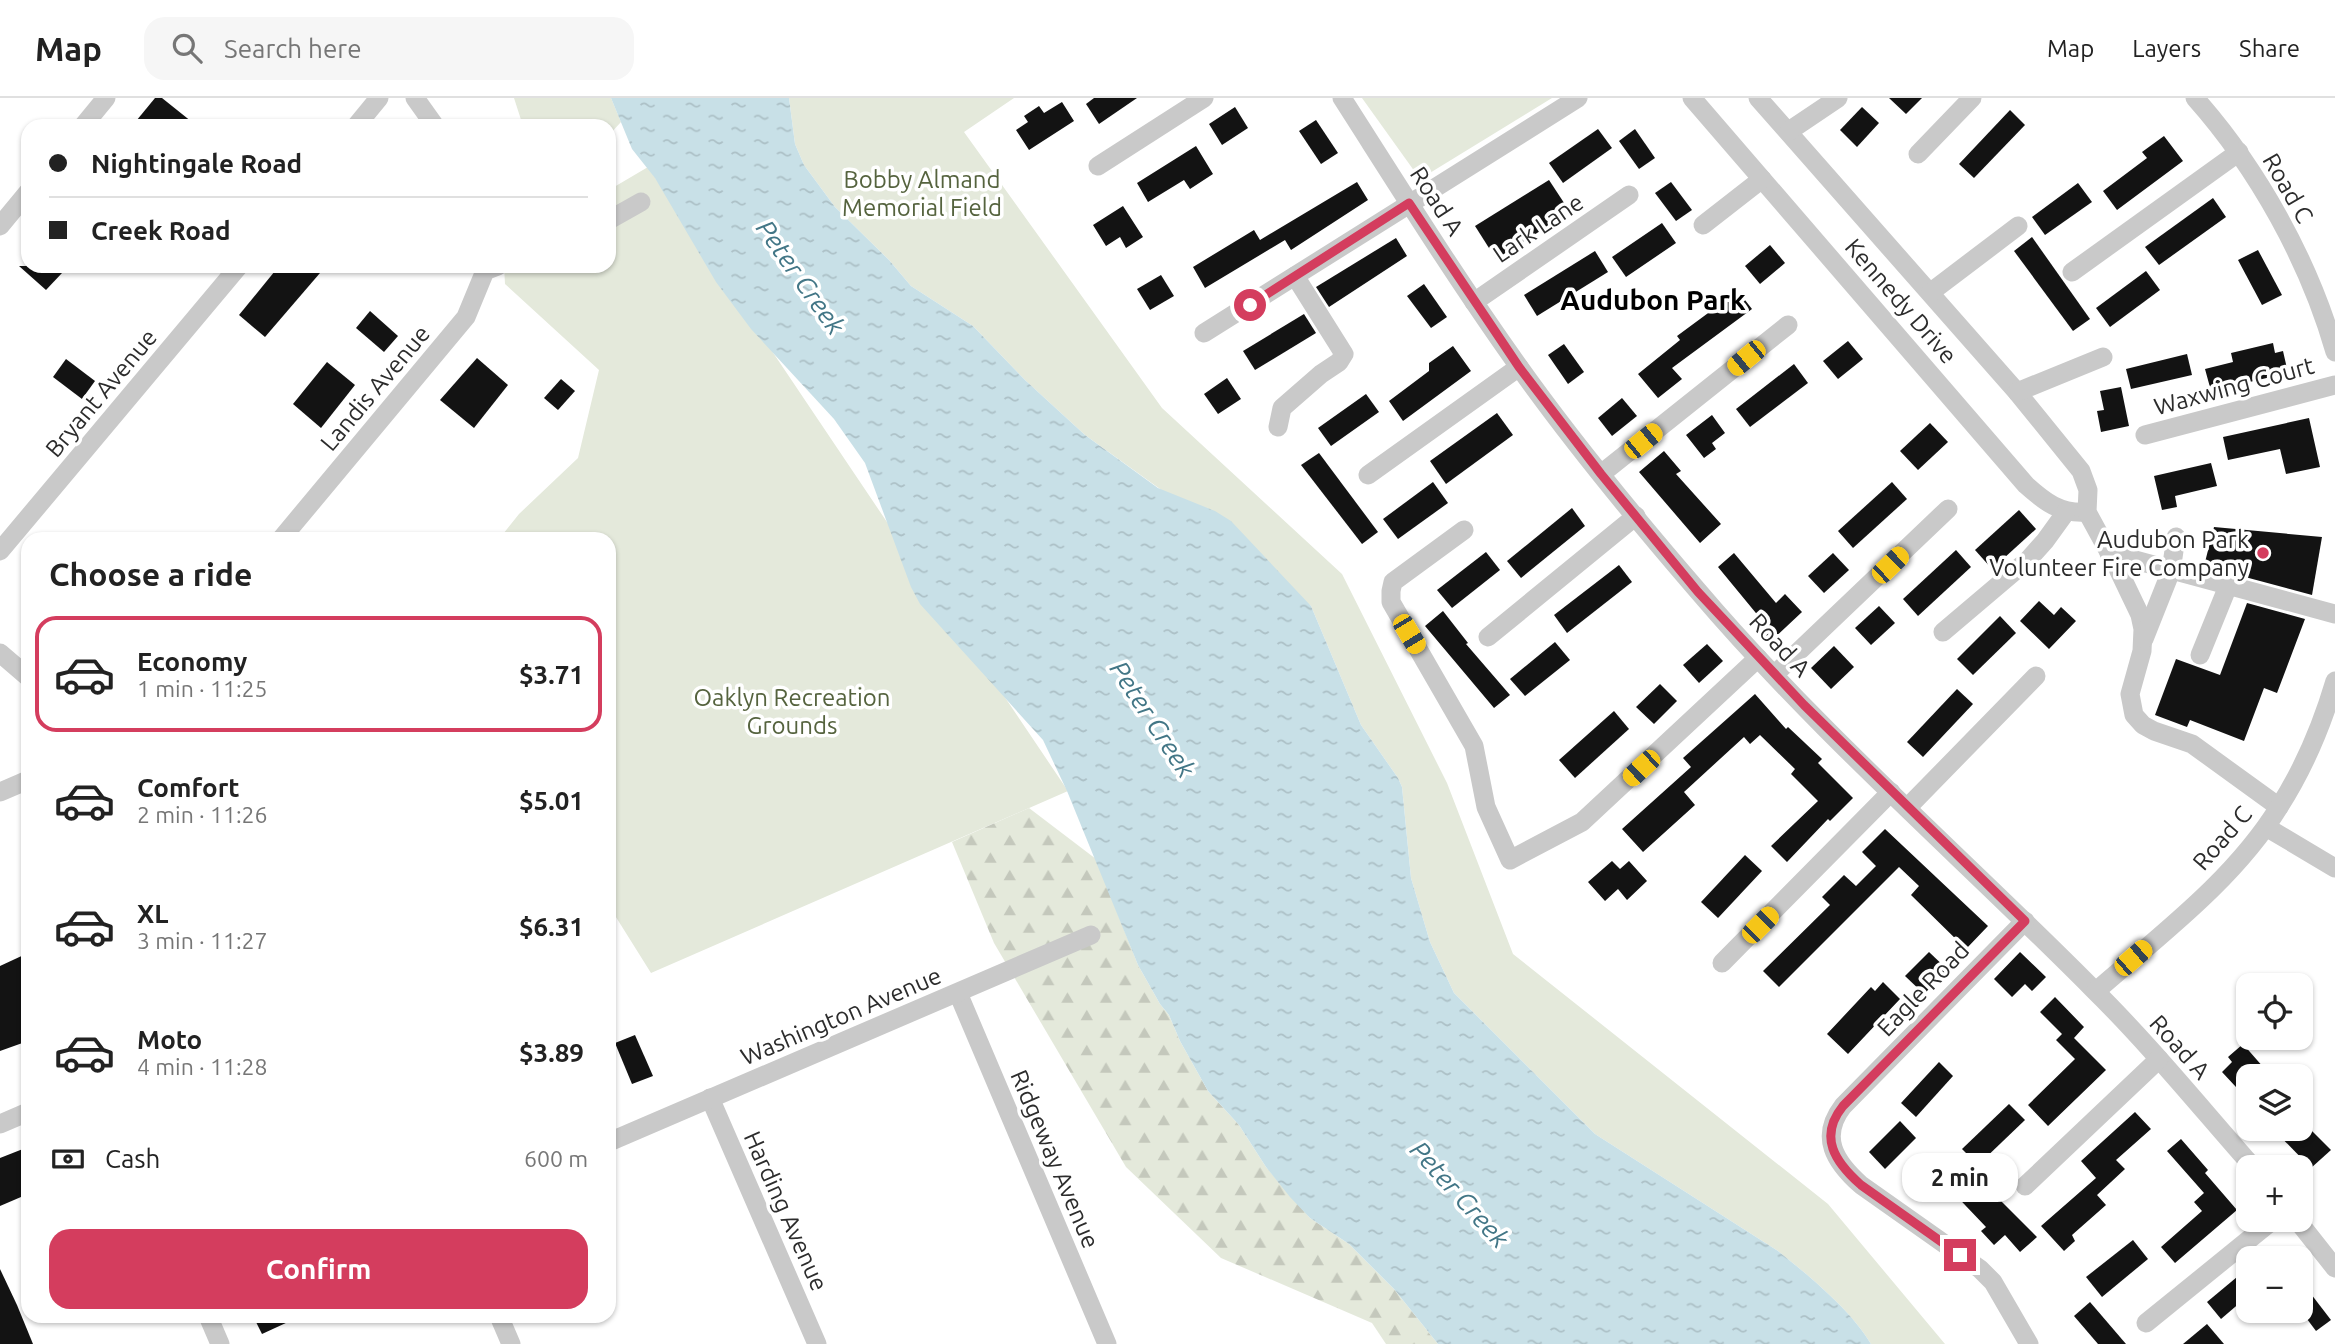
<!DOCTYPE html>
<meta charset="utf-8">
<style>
:root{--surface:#fff;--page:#f6f6f6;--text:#222;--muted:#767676;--line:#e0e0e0;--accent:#d43d5e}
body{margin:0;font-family:Ubuntu,sans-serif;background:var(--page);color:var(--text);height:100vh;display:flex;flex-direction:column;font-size:26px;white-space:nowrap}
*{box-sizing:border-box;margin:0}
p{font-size:23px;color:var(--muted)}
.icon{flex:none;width:38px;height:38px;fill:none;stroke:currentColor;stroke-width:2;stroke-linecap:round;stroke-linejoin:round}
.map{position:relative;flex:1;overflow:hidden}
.sheet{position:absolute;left:21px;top:434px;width:595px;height:791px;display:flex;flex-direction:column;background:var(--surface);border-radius:21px;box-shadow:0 2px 5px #0004}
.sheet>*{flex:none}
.guide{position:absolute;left:21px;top:21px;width:595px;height:154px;border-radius:21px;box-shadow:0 2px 5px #0004;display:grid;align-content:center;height:154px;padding:0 28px;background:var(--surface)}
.tools{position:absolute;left:2236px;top:875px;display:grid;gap:14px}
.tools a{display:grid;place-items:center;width:77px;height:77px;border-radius:14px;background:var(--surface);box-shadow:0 2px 5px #0004;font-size:35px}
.end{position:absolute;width:32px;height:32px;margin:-16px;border:9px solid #d43d5e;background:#fff;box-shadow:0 0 0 4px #fff}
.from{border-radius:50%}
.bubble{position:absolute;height:49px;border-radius:21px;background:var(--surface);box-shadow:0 2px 5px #0004;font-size:23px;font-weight:700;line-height:49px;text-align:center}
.car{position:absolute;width:21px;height:42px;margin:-21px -10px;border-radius:9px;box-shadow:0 0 5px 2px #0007;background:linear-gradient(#f5c518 24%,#345 0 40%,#f5c518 0 76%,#345 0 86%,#f5c518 0)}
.guide b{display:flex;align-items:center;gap:24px;height:66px;font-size:26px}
.guide b+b{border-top:2px solid var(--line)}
.guide i{width:18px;height:18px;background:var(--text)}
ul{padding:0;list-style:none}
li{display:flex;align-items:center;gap:21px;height:116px;margin:0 14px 10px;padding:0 14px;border:4px solid transparent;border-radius:21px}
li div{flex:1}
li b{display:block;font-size:26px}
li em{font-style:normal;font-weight:700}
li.selected{border-color:var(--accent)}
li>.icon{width:63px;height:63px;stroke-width:1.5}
h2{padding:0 28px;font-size:32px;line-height:84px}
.pay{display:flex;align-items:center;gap:18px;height:77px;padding:0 28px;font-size:26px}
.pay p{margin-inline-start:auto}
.primary-button{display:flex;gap:14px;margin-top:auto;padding:14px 28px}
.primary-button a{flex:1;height:80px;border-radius:21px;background:var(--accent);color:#fff;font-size:28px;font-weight:700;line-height:80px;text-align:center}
header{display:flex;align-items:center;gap:42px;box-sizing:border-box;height:98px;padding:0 35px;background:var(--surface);border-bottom:2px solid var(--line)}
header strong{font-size:33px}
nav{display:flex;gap:38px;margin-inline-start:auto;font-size:24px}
.search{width:490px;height:63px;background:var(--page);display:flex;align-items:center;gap:18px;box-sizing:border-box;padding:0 24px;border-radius:21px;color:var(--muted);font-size:26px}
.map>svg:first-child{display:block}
.green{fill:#e4e9db}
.forest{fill:url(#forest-firs)}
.water{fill:url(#water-ripples)}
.building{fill:#131313}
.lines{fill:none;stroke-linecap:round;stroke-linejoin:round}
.minor{stroke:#c9c9c9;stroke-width:19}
.route{stroke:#d43d5e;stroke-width:9}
.poi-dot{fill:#d43d5e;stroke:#fff;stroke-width:2.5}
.labels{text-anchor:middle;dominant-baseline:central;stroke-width:7;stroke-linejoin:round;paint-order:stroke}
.park-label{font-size:24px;fill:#55633e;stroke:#fff}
.street-label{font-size:24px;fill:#2c2c2c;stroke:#fff}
.poi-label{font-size:24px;fill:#2c2c2c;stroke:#fff;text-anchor:end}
.water-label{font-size:26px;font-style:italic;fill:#427686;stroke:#fff}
.quarter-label{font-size:28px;font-weight:bold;fill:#000;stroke:#fff}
</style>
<header>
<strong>Map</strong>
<div class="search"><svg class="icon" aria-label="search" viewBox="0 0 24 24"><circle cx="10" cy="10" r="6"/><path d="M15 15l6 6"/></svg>Search here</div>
<nav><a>Map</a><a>Layers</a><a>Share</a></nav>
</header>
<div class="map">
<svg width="2335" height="1246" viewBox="0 0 2335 1246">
<defs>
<pattern id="forest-firs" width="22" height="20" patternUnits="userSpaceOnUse" patternTransform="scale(1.75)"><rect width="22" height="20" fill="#e4e9db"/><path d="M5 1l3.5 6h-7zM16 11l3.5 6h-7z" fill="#c4c8bc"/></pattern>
<pattern id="water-ripples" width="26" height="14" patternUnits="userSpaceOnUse" patternTransform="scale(1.75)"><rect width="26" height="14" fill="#c8e0e7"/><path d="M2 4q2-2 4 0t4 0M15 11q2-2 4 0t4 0" fill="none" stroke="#acc0c6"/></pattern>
</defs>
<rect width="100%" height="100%" fill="#fff"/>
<g class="green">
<polygon points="514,0 611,0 621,24 609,37 609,28 523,28"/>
<path d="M789,0H1014L964,34L1162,310L1342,476L1447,685L1513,856L1828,1106L1945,1246H1871C1850,1211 1809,1178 1778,1153L1595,1036L1454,895L1430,844L1411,780L1402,689L1398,680L1361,627L1311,508L1167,396L1085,337L1025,282L973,228L911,188L889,162L835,109L804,67L795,46Z"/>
<polygon points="1362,0 1552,0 1420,81"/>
<polygon points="648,69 1068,693 651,875 609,808 609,441 499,441 519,416 578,360 599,272 505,186 504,168 609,168 609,92"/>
</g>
<polygon class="forest" points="1029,710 1096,761 1138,867 1160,906 1169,917 1180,943 1208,993 1239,1027 1266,1069 1310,1120 1349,1146 1394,1191 1438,1246 1386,1246 1372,1225 1221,1160 1126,1069 994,845 952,744"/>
<path class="water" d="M611,0H789L795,46L804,67L835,109L889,162L911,188L973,228L1025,282L1085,337L1158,390L1215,413L1231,423L1311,508L1361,627L1398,680L1402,689L1411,780L1430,844L1454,895L1595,1036L1778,1153C1809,1178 1850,1211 1871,1246H1438L1394,1191L1349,1146L1310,1120L1290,1099L1266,1069L1239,1027L1208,993L1180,943L1169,917L1160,906L1138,867L1067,693L1043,642L920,506L911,489L865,365L834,321L751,231L716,184L655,80L632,51Z"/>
<g class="building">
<polygon points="155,0 162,0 197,28 132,28"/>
<polygon points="1094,0 1137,0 1099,26 1086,6"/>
<polygon points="1889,0 1922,0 1906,16"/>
<polygon points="1062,4 1074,23 1029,52 1016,32 1028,24 1024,18 1039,8 1044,15"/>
<polygon points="1235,9 1248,30 1222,47 1209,26"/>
<polygon points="1862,9 1879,25 1857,49 1840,32"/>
<polygon points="2010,12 2025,27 1974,80 1959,66"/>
<polygon points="1316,22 1338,55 1321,66 1299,33"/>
<polygon points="1598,31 1612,50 1563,85 1549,65"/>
<polygon points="1635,31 1655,60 1639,71 1619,43"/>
<polygon points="2164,38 2183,63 2117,112 2103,93 2147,60 2142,54"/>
<polygon points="1196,48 1213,76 1190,91 1184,82 1148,104 1137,85"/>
<polygon points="1549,82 1570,114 1496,161 1475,128"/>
<polygon points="1357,84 1368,102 1291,152 1285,142 1205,190 1193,169 1254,132 1260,142"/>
<polygon points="1671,84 1692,112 1676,123 1655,95"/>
<polygon points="2078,85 2092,104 2045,137 2032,119"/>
<polygon points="2213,100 2226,119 2159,167 2145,149"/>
<polygon points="1123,108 1143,139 1126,150 1120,139 1106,148 1093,127"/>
<polygon points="1662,125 1676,145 1626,179 1612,159"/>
<polygon points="2032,139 2090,221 2073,233 2014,153"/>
<polygon points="1396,140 1407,158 1329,209 1316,189"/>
<polygon points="1770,147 1785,165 1760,186 1745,168"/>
<polygon points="2258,152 2282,197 2262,207 2238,162"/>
<polygon points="1595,153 1608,174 1537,218 1524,197"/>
<polygon points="19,168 55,168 62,175 46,192"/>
<polygon points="279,168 326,168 265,239 239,217"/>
<polygon points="2146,173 2160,192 2110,229 2096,210"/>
<polygon points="1161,177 1174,198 1150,212 1137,191"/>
<polygon points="1424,186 1447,219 1431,230 1407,198"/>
<polygon points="1738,193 1752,211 1672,270 1682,281 1658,300 1638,276 1680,242 1677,238"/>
<polygon points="370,213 398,238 384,254 356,230"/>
<polygon points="1304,216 1316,235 1255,272 1243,253"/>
<polygon points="1848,243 1863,261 1838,281 1823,263"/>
<polygon points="2273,245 2275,255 2283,253 2288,275 2211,293 2205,271 2233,264 2231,255"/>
<polygon points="1564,246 1584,274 1568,286 1548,257"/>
<polygon points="1453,248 1471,273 1403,323 1389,303 1429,273 1429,265"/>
<polygon points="2187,256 2192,277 2131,291 2126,271"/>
<polygon points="477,260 508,287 474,330 440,302"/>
<polygon points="66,261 95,283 82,301 53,279"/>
<polygon points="327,264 355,287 321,330 293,306"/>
<polygon points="1794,266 1808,285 1750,329 1736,311"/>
<polygon points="1227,280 1241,301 1218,316 1204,296"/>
<polygon points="561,281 575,293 558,312 544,300"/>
<polygon points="2121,289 2129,328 2101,334 2097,313 2104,312 2100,293"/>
<polygon points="1366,296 1379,314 1331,348 1318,330"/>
<polygon points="1622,300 1637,318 1612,338 1598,320"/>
<polygon points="1497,315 1513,337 1446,386 1430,363"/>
<polygon points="1712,317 1725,335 1712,345 1716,351 1704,360 1686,337"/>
<polygon points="2309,320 2320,369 2286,376 2280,351 2228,362 2223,339"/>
<polygon points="1930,325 1948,344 1918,372 1900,353"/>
<polygon points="1664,353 1681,373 1676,376 1721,426 1700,445 1639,374"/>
<polygon points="1319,355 1378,434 1362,446 1301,367"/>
<polygon points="2211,365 2217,388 2175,398 2177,409 2162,412 2154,378"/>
<polygon points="1433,384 1448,405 1398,441 1383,421"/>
<polygon points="1892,384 1907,401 1853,450 1838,433"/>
<polygon points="1572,410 1585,428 1521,480 1507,463"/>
<polygon points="2019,412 2036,431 1992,471 1975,452"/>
<polygon points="2214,429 2322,439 2312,497 2204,468"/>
<polygon points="1956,452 1971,469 1918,518 1903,501"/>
<polygon points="1486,454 1500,472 1452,510 1437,492"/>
<polygon points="1734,455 1776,505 1785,496 1802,514 1771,543 1754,526 1760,520 1718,469"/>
<polygon points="1833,455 1849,472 1824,495 1808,478"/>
<polygon points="1619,467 1632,484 1567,535 1554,517"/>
<polygon points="2039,503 2054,517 2061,509 2076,523 2049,551 2020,523"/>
<polygon points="2247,505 2305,521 2277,595 2264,590 2244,643 2190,622 2187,629 2155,617 2176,561 2220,577"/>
<polygon points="1879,508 1895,525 1871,547 1855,530"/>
<polygon points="1443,513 1468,545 1466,546 1510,597 1494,610 1425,528"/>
<polygon points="2000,518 2016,535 1973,577 1957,561"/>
<polygon points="1555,544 1570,562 1525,598 1510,581"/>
<polygon points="1707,546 1723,563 1699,585 1683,567"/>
<polygon points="1834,548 1854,569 1831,591 1811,570"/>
<polygon points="1660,586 1677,603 1654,626 1636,609"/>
<polygon points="1957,591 1973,606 1923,659 1907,644"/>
<polygon points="1755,596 1786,631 1788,629 1822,661 1818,665 1853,700 1830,723 1828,721 1787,764 1771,748 1818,703 1791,676 1795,671 1760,637 1750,646 1744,639 1684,694 1695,707 1643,754 1622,731 1691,669 1683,660"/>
<polygon points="1614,613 1629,631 1575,680 1559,662"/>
<polygon points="1885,731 1988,828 1966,851 1911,797 1919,788 1899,769 1779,889 1763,873 1830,807 1822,799 1844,777 1856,788 1876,768 1862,754"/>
<polygon points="1745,757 1762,773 1718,820 1701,804"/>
<polygon points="1612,763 1620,771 1629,763 1647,783 1627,802 1618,791 1605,803 1588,784"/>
<polygon points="1929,854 1948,872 1924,896 1905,878"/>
<polygon points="2020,854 2046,879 2032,893 2025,886 2012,899 1994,881"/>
<polygon points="28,855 28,943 0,953 0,868"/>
<polygon points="1883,884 1900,901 1848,956 1827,936 1871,889 1875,893"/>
<polygon points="2055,899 2084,929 2074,940 2106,972 2048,1028 2028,1007 2075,961 2056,942 2062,936 2040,914"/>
<polygon points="635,937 653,978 632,986 615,945"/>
<polygon points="2243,946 2271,978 2249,978 2249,1003 2222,974 2232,964 2228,959"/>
<polygon points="1939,964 1953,978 1916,1019 1901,1005"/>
<polygon points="2009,1006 2025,1022 1978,1067 1962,1051"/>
<polygon points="2135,1014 2151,1031 2116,1062 2125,1071 2097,1097 2106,1107 2072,1137 2075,1143 2064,1153 2041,1128 2096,1080 2081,1063"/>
<polygon points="1900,1023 1916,1040 1885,1071 1869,1054"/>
<polygon points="2273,1031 2310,1031 2331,1052 2311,1070"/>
<polygon points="2181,1041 2208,1072 2205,1075 2237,1112 2175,1165 2161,1149 2202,1113 2194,1104 2204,1095 2167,1053"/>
<polygon points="28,1049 28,1096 0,1108 0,1060"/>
<polygon points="1965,1067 2037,1139 2020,1154 2005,1137 1994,1147 1981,1133 1986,1129 1945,1086"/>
<polygon points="2133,1142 2148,1161 2102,1199 2086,1179"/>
<polygon points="2249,1169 2249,1197 2221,1221 2207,1204"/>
<polygon points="0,1171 17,1207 33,1246 0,1246"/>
<polygon points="2301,1183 2331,1222 2316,1233 2301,1213"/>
<polygon points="2090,1204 2126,1246 2098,1246 2074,1218"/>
<polygon points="253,1218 301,1218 262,1236"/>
<polygon points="2207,1226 2224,1246 2183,1246"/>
</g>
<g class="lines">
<g class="minor">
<polyline points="415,0 435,28"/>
<path d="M1342,0C1399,89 1455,179 1517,266C1573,345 1635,420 1698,493C1819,635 1961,758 2092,890C2149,946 2200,1009 2253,1069"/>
<path d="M1692,0L2026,387C2045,404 2060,416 2087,414"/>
<polyline points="1758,0 2017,294 2081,373 2088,392 2087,414 2117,469 2140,517 2143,531 2142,553 2130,596 2134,617 2143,627 2154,633 2192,646 2279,709"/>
<path d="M2195,0C2258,71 2309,163 2335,254"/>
<polyline points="83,28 106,0"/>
<polyline points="356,28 379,0"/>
<polyline points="1789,33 1838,0"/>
<polyline points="1918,56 1972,0"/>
<polyline points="1098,68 1204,0"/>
<polyline points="609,122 641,104"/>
<polyline points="1703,127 1762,81"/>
<polyline points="0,128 28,94"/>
<polyline points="2072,174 2239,54"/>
<polyline points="1931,194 2018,128"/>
<polyline points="1474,204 1629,97"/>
<polyline points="1204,235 1578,0"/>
<polyline points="2017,294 2103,259"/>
<polyline points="1278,329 1282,310 1321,276 1339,264 1344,256 1295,178"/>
<polyline points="2145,337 2335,287"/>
<polyline points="1601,376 1788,227"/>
<polyline points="1368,377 1519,269"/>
<polyline points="1464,432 1393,484 1391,493 1391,504 1474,648 1486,709 1510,762 1582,724 1758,560"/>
<polyline points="281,441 466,219 485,173 498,168"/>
<polyline points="0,453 239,168"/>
<polyline points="2109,455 2335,516"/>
<polyline points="1943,534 2028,462 2045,443 2066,414"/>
<polyline points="1488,539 1636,418"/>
<polyline points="2144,541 2171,473 2176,439"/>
<polyline points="0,555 28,579"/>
<polyline points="2200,557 2228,488"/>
<polyline points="1774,577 1948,411"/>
<polyline points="0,694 28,682"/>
<polyline points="1907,710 2036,578"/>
<polyline points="2266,729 2335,770"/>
<path d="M2025,823L1843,1008C1819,1039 1835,1064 1861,1087L1980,1171L1993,1184L2029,1246"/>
<polyline points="1722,865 1891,694"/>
<path d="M2096,893C2160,837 2234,782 2279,709C2304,670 2322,627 2335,583"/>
<polyline points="958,895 1107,1246"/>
<polyline points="710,1000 817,1246"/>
<polyline points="0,1026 28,1014"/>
<polyline points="609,1044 1091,837"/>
<polyline points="2025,1088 2159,961"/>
<polyline points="2297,1122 2335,1170"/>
<polyline points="208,1218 220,1246"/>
<polyline points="499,1218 511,1246"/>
<polyline points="2146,1225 2273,1122"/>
</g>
</g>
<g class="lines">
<path class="route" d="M1250,207L1409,105L1519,269L1601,376L1698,494L1804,607L2025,823L1843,1008C1818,1039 1835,1064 1861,1087L1960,1157"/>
</g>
<circle class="poi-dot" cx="2263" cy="455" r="7"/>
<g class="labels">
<g class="park-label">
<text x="922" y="81">Bobby Almand<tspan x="922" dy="28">Memorial Field</tspan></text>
<text x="792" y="599">Oaklyn Recreation<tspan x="792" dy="28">Grounds</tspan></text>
</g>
<g class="street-label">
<text transform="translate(2288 90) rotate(60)">Road C</text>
<text transform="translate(1437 103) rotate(57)">Road A</text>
<text transform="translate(1538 130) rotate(-34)">Lark Lane</text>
<text transform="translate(1901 203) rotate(49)">Kennedy Drive</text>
<text transform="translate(2234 288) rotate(-15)">Waxwing Court</text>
<text transform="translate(375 290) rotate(-50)">Landis Avenue</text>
<text transform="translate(101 295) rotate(-50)">Bryant Avenue</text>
<text transform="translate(1780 547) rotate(47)">Road A</text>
<text transform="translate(2222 740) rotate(-49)">Road C</text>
<text transform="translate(1923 891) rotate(-46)">Eagle Road</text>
<text transform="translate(841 918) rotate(-23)">Washington Avenue</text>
<text transform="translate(2180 949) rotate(48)">Road A</text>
<text transform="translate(1055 1061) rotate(67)">Ridgeway Avenue</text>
<text transform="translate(786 1113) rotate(66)">Harding Avenue</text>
</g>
<g class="poi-label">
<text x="2249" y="441">Audubon Park<tspan x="2249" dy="28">Volunteer Fire Company</tspan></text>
</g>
<g class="water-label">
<text transform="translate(801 179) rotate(55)">Peter Creek</text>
<text transform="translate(1153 621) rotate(57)">Peter Creek</text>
<text transform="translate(1460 1096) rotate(48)">Peter Creek</text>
</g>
<g class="quarter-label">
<text x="1653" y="201">Audubon Park</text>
</g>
</g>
</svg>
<div class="tools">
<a><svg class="icon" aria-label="locate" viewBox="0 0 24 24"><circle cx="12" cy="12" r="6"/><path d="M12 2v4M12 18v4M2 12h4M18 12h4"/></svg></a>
<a><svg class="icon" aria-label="layers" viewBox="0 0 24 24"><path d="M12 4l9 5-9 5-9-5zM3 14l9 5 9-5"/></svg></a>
<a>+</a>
<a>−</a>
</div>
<i class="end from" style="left:1250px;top:207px"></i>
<i class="end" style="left:1960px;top:1157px"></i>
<div class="bubble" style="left:1902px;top:1055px;width:116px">2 min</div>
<i class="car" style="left:1746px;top:260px;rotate:231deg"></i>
<i class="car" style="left:1643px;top:343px;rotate:51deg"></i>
<i class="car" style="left:1890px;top:467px;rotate:46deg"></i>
<i class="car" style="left:1409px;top:536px;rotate:149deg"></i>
<i class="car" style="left:1641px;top:670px;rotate:227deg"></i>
<i class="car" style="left:1760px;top:827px;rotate:45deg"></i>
<i class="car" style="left:2133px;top:860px;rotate:49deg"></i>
<div class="guide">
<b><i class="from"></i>Nightingale Road</b>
<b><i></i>Creek Road</b>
</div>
<section class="sheet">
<h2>Choose a ride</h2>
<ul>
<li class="selected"><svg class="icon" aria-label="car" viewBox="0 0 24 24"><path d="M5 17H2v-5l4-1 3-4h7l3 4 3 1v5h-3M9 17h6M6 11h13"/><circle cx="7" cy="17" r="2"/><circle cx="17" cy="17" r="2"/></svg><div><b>Economy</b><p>1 min · 11:25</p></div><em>$3.71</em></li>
<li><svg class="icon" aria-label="car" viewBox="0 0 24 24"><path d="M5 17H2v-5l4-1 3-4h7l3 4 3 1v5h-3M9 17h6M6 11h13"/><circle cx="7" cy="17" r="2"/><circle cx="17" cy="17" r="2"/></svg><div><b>Comfort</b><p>2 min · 11:26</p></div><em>$5.01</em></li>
<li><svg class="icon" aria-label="car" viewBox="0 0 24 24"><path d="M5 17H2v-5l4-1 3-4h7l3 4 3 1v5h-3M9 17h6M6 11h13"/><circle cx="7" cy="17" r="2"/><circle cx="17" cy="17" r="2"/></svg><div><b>XL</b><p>3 min · 11:27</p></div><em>$6.31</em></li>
<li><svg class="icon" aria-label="car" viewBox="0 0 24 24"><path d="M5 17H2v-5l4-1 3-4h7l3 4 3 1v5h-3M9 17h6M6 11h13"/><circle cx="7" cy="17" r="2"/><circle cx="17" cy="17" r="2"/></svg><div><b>Moto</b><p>4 min · 11:28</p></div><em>$3.89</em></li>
</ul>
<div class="pay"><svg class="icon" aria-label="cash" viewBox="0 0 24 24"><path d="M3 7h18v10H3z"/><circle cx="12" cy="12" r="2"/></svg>Cash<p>600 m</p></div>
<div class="primary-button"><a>Confirm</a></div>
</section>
</div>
